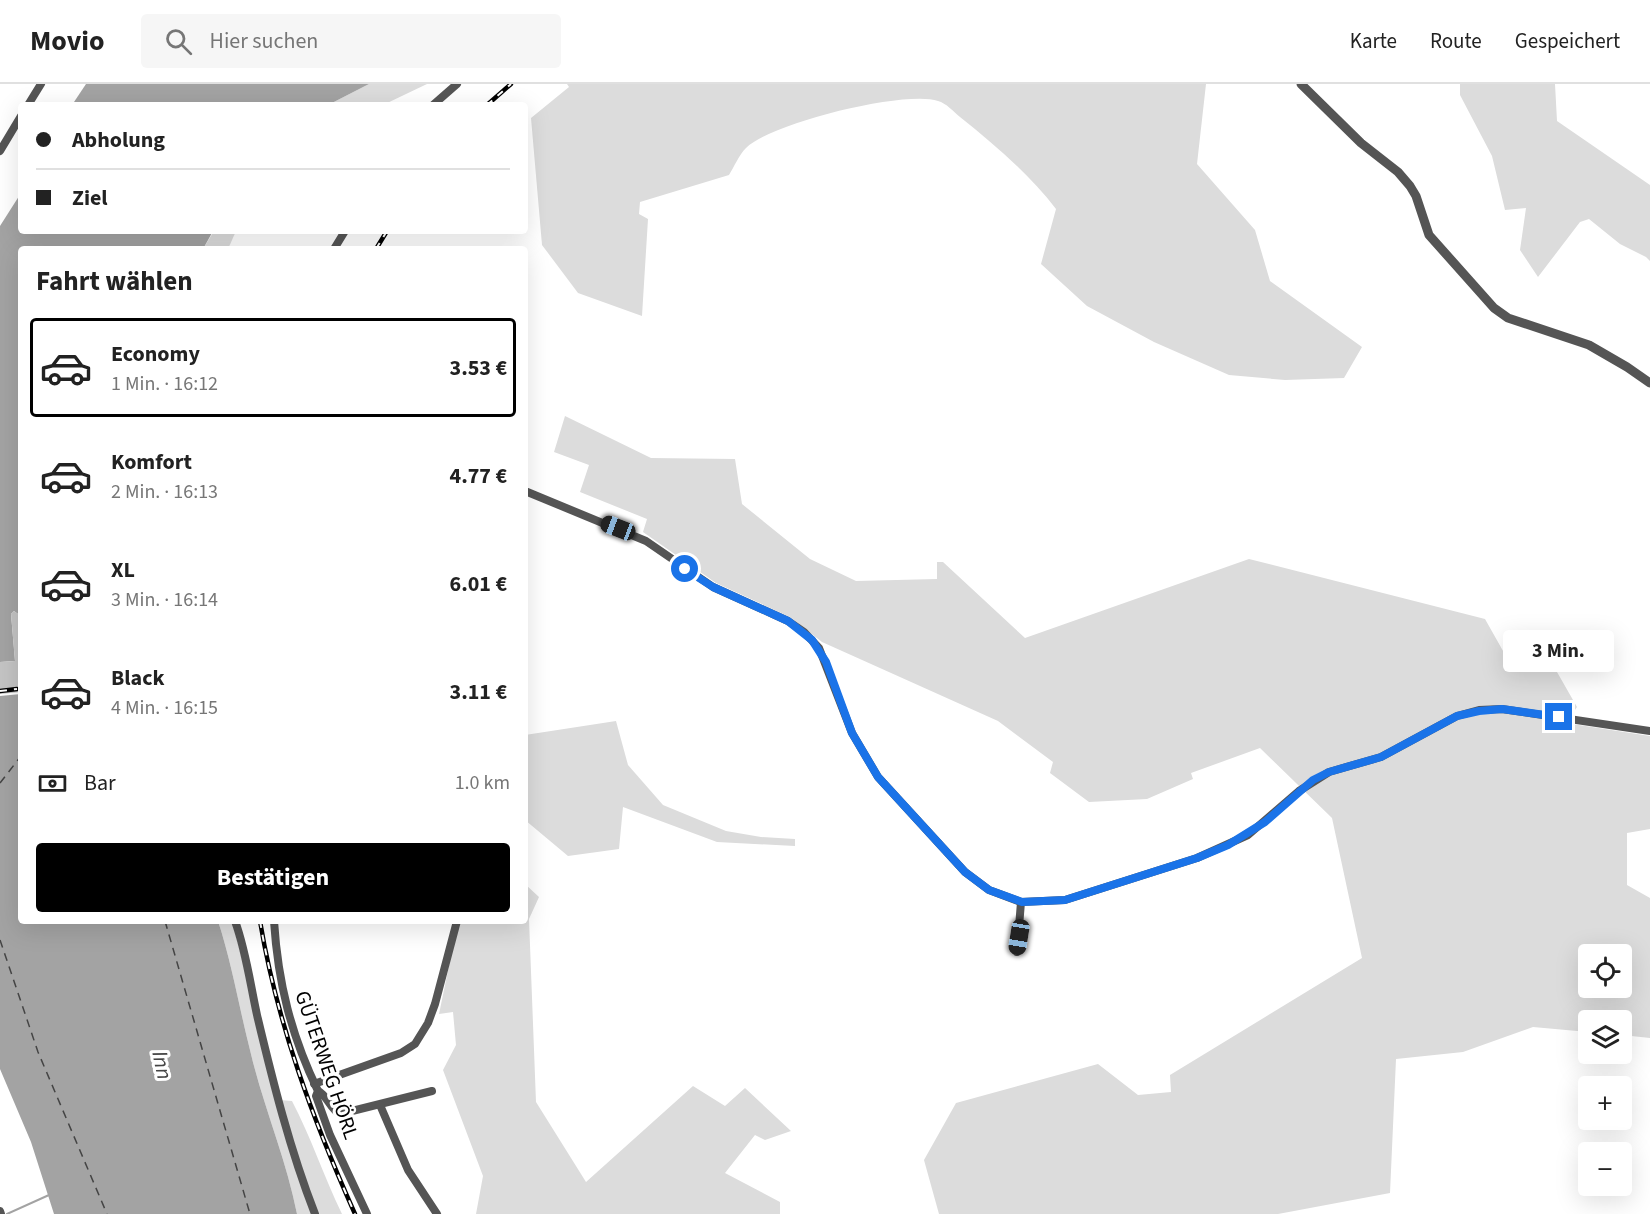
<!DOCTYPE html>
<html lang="de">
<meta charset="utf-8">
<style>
:root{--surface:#fff;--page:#f6f6f6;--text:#222;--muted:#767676;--line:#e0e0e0;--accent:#000}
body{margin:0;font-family:"Source Sans 3",sans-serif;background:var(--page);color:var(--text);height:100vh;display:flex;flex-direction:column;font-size:22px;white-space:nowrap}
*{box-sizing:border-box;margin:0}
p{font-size:20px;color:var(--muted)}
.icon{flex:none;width:33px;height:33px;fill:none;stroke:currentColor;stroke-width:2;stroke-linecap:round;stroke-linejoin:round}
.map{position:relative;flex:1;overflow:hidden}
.details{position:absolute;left:18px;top:162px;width:510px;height:678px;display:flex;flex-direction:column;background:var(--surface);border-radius:6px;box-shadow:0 6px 24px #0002}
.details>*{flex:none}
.top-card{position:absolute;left:18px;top:18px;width:510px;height:132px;border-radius:6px;box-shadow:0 6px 24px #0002;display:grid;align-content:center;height:132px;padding:0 18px;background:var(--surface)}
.buttons{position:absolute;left:1578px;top:860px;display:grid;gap:12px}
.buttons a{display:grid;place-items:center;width:54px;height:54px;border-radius:6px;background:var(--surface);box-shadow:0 6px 24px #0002;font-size:30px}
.end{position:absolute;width:27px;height:27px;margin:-14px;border:8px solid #1a73e8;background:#fff;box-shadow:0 0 0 3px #fff}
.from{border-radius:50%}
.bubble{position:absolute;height:42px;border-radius:6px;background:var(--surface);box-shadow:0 6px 24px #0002;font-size:20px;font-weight:700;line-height:42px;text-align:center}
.car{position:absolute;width:18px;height:36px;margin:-18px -9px;border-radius:8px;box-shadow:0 0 4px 2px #0007;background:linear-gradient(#222 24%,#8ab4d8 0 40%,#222 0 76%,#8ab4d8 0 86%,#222 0)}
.top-card b{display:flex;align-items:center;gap:21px;height:57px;font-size:22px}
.top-card b+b{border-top:2px solid var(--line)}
.top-card i{width:15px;height:15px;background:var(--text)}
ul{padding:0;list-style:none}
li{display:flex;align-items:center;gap:18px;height:99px;margin:0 12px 9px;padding:0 6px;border:3px solid transparent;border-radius:6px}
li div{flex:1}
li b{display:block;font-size:22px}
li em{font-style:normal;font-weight:700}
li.on{border-color:var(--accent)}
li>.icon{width:54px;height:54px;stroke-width:1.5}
h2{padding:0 18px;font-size:27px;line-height:72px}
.pay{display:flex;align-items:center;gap:15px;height:66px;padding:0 18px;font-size:22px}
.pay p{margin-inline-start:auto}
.action{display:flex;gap:12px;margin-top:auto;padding:12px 18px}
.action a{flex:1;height:69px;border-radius:6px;background:var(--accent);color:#fff;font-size:24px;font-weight:700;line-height:69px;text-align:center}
header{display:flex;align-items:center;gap:36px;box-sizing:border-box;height:84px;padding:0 30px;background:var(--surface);border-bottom:2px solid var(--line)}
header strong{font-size:28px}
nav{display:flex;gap:33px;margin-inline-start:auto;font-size:21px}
.search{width:420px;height:54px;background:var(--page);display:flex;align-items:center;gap:15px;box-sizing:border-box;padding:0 21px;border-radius:6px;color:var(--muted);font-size:22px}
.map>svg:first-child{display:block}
.green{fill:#dcdcdc;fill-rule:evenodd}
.water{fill:#a3a3a3}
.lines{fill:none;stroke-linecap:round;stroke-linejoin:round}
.stream{stroke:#a3a3a3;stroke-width:2}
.ferry{stroke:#444;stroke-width:1.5;stroke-dasharray:8 6;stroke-linecap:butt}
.building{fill:#c4c4c4}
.minor{stroke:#555;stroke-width:8}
.tertiary{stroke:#555;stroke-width:9}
.rail-casing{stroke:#000;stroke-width:4.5}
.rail{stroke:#fff;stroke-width:2;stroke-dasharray:7;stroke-linecap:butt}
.route{stroke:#1a73e8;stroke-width:8}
.labels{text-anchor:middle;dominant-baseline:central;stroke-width:6;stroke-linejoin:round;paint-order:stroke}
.street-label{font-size:21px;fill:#000;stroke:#fff}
.water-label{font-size:22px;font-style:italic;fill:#444;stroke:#fff}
</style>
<header>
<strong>Movio</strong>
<div class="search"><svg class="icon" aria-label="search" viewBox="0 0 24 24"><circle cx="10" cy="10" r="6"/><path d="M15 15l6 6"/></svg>Hier suchen</div>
<nav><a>Karte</a><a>Route</a><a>Gespeichert</a></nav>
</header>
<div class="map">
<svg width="1650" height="1130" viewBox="0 0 1650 1130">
<rect width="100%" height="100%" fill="#fff"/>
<g class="green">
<polygon points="369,0 427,0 383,21 328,21"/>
<path d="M567,0H1206L1197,80L1255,146L1270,197L1362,263L1344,294L1285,296L1229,291L1154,258L1087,222L1041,180L1056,125C1029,90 995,61 960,33C954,28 946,19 938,17C905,6 771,39 746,64C739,71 734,83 729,91L640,118L639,130L648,135L642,232L578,209L542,161L531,34L569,3Z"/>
<polygon points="1460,0 1555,0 1557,37 1650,101 1650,177 1646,173 1620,160 1589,135 1580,138 1538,193 1520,166 1526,124 1505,126 1492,72 1460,11"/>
<polygon points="214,147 236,147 228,165 203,165"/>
<path d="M565,332L651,374L735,375L742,420L810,475L856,497L937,495V478H943L1025,554L1249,475L1485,535L1507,574H1549L1577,623L1566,639L1650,652V745L1627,749V801L1650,814V954L1622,951V936H1588V948L1533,943L1463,968L1396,975L1390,1109L1278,1130H939L924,1076L956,1019L1098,980L1138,1011L1171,1008L1170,991L1362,874L1332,734L1260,664L1191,689L1193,695L1147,715L1089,718L1050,689L1053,678L998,637L822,558L790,533L716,499L643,448L647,435L580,408L589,381L554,368ZM1588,870H1622V903H1588Z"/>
<polygon points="616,637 628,681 663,721 726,747 761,753 795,755 795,762 717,758 623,723 619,765 568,772 525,736 525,651"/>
<polygon points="525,800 539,813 529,835 536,1018 586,1098 693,1002 725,1022 745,1004 791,1047 765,1056 755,1051 725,1089 780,1118 780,1130 476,1130 483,1092 443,986 456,961 453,928 439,930 456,848 462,837 525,837"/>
<path d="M218,837H232L279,1016L292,1017C311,1053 324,1093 342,1130H297C286,1074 263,1022 250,966C239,923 232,880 218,837Z"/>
</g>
<g class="water">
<polygon points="86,0 369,0 328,21 72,21"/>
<polygon points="21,109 21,147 213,147 203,165 21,165 21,556 18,530 14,527 11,530 15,577 0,578 0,142"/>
<path d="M21,610V837H218C232,880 239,923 250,966C263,1022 286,1074 297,1130H54L31,1058L0,985V612Z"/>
</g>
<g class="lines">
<polyline class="stream" points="7,1130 49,1111"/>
<g class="ferry">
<polyline points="0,699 21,672"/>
<polyline points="165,837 250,1130"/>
<polyline points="0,856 38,968 107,1130"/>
</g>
</g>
<polygon class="building" points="14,527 18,530 21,556 21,608 0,610 0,578 15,577 11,530"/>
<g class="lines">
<g class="minor">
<polyline points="28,21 41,0"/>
<polyline points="433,21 457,0"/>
<polyline points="0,67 21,32"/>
<polyline points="334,165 345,147"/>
<polyline points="525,407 646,457 713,503 788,537 804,548 819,564 852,649 878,693 965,788 989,806 1021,818 1065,816 1197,774 1248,751 1299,707 1329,688 1381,673 1457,632 1479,626 1502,625 1650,647"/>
<path d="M235,837C246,867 250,899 257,931C273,998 290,1066 315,1130"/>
<path d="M274,837C278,899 291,951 318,1007L316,1012L330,1051L367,1130"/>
<polyline points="1017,868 1021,818"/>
<polyline points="314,1000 401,969 415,960 428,939 435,920 457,837"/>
<path d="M318,1007C327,1011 330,1025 340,1030L432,1007"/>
<polyline points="380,1021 408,1086 437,1130"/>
<polyline points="0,1127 1,1130"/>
</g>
<polyline class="tertiary" points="1301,0 1361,59 1398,88 1410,102 1416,112 1429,151 1494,224 1508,234 1589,261 1627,283 1650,299"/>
<g class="rail-casing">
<g id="rail">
<polyline points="487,21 511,0"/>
<polyline points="376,165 387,147"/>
<polyline points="0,607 17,605"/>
<path d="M260,837C277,939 313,1036 355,1130"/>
</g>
</g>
<use href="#rail" class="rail"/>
</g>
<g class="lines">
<polyline class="route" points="685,485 713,503 788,537 812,556 826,578 852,649 878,693 965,788 989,806 1022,818 1065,816 1197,774 1228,761 1265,738 1313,696 1329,688 1381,673 1457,632 1479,627 1502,625 1559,633"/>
</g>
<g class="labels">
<g class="street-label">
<text transform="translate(327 981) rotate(71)">GÜTERWEG HÖRL</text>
</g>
<g class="water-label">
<text transform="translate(162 981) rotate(78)">Inn</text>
</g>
</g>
</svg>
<div class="buttons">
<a><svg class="icon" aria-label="locate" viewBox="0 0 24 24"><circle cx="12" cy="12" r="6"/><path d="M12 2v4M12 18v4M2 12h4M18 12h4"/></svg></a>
<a><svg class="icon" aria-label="layers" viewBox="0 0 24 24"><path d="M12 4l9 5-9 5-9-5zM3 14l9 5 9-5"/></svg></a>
<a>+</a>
<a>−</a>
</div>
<i class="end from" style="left:685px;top:485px"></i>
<i class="end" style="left:1559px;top:633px"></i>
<div class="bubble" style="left:1503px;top:546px;width:111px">3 Min.</div>
<i class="car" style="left:618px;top:444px;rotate:291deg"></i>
<i class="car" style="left:1019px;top:853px;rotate:189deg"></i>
<div class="top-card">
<b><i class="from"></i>Abholung</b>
<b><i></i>Ziel</b>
</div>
<section class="details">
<h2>Fahrt wählen</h2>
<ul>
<li class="on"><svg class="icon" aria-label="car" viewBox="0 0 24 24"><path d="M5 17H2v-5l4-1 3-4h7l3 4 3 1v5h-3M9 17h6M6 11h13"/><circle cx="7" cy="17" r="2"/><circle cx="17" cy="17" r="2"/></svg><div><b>Economy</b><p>1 Min. · 16:12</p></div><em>3.53 €</em></li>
<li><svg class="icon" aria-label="car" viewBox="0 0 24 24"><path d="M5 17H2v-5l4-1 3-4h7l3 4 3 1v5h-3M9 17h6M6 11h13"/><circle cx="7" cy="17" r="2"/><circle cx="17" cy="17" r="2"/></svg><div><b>Komfort</b><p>2 Min. · 16:13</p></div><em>4.77 €</em></li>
<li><svg class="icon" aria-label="car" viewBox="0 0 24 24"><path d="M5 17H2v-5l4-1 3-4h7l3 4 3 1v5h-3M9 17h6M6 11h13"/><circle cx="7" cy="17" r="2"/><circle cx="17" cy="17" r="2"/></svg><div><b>XL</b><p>3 Min. · 16:14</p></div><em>6.01 €</em></li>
<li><svg class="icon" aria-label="car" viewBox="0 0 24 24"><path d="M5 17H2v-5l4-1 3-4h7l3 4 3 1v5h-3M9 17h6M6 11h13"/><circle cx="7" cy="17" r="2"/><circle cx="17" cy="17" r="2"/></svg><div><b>Black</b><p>4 Min. · 16:15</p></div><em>3.11 €</em></li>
</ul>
<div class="pay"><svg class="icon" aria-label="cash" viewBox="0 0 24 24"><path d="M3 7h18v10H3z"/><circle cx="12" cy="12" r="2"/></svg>Bar<p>1.0 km</p></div>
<div class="action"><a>Bestätigen</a></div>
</section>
</div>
